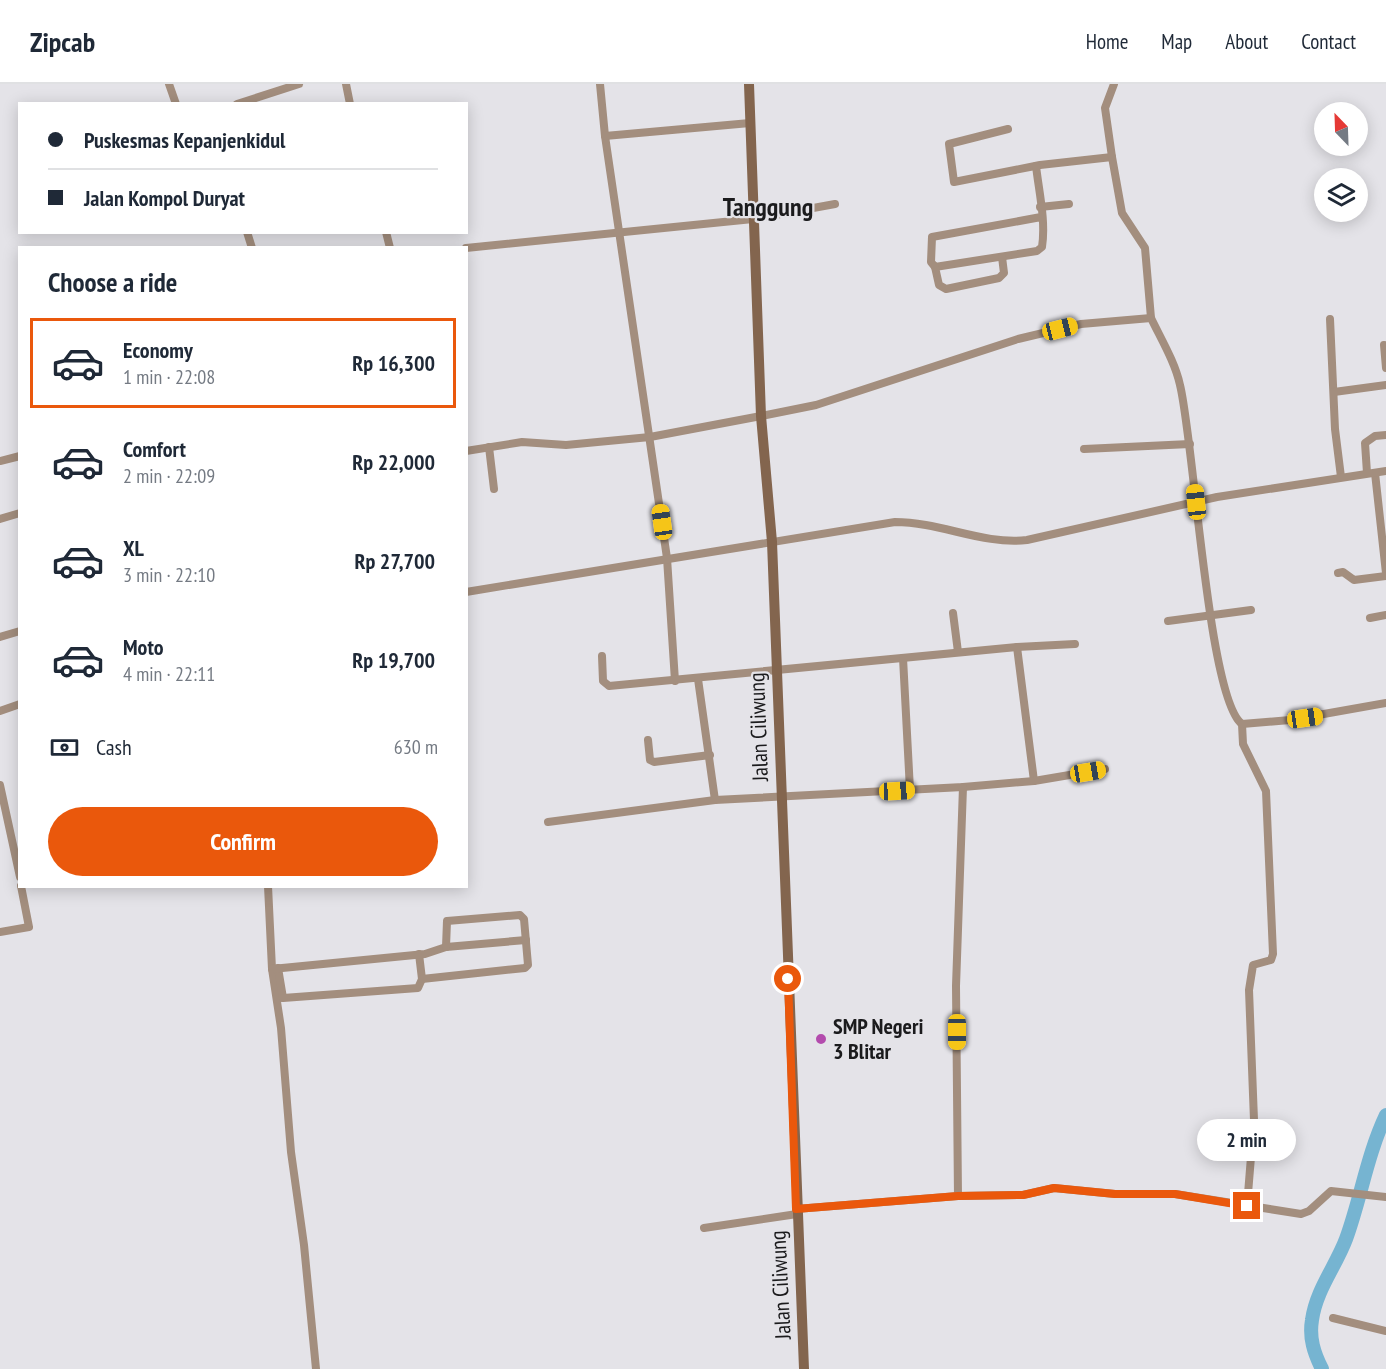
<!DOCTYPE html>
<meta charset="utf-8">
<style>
:root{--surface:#fff;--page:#f6f6f7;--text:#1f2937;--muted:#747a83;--line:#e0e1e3;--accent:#ea580c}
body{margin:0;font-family:"PT Sans Narrow",sans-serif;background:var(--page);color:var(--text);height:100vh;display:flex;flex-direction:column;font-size:22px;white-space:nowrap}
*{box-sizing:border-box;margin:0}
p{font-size:20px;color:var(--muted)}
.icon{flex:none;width:33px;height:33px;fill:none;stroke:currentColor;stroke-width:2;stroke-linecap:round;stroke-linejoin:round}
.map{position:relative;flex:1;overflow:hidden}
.panel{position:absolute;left:18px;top:162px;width:450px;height:642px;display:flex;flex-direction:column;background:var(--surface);border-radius:0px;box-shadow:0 3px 15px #0003}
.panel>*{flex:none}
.hud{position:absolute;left:18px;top:18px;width:450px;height:132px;border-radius:0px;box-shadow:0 3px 15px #0003;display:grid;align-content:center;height:132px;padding:0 30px;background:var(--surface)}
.needle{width:39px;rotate:337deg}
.controls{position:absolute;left:1314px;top:18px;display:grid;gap:12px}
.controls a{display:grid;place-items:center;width:54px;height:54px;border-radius:50%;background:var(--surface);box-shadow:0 3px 15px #0003;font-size:30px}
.end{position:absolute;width:27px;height:27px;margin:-14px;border:8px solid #ea580c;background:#fff;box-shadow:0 0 0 3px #fff}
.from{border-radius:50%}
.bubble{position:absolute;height:42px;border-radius:21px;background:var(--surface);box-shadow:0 3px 15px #0003;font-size:20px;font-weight:700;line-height:42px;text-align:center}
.car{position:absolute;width:18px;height:36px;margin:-18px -9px;border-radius:8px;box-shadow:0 0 4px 2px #0007;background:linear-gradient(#f5c518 24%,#345 0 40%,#f5c518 0 76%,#345 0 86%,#f5c518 0)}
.hud b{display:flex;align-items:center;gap:21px;height:57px;font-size:22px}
.hud b+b{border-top:2px solid var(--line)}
.hud i{width:15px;height:15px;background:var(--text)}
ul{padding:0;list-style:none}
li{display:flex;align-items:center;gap:18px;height:90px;margin:0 12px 9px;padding:0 18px;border:3px solid transparent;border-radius:0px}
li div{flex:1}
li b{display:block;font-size:22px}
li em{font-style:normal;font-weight:700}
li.active{border-color:var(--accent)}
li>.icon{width:54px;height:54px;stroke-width:1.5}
h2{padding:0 30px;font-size:27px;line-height:72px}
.pay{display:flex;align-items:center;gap:15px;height:66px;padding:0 30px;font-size:22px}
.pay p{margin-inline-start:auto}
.action{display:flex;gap:12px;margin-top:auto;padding:12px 30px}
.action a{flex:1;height:69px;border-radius:36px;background:var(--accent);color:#fff;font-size:24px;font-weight:700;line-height:69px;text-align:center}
header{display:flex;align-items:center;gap:36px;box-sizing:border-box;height:84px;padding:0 30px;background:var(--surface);border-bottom:2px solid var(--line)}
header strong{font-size:28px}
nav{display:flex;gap:33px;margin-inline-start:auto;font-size:21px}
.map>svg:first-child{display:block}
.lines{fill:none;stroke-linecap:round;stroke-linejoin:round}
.river{stroke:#76b4d1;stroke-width:14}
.minor{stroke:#a38e7e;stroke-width:8}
.secondary{stroke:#83654e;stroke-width:10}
.route{stroke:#ea580c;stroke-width:8}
.poi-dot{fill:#b34bad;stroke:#e4e3e8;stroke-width:2}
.labels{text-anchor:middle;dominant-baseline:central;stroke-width:4.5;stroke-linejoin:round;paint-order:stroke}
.street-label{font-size:22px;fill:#1b1b1d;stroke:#e4e3e8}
.poi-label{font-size:22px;font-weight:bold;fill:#1b1b1d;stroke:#e4e3e8;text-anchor:start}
.quarter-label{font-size:26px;font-weight:bold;fill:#1b1b1d;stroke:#e4e3e8}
</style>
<header>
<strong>Zipcab</strong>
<nav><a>Home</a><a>Map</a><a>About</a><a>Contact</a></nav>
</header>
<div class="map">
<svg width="1386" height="1285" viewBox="0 0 1386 1285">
<rect width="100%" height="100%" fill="#e4e3e8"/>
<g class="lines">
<path class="river" d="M1322,1285C1314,1269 1309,1254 1312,1236C1316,1206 1336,1182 1346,1155C1361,1114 1367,1071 1386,1031"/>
<g class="minor">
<polyline points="169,0 176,20"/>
<polyline points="346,0 350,20"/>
<polyline points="600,0 605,52 667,474 675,597"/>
<polyline points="237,20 299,0"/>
<polyline points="1008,45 949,60 954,98 1040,81 1112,73 1122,129 1145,164 1151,234"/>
<polyline points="605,52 750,39"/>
<polyline points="1112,73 1105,24 1114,0"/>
<path d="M1036,82C1039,108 1046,137 1042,163L1037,167L935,183L931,178L932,153L1041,133"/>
<polyline points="1040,123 1069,120"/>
<polyline points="247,148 252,164"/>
<polyline points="386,148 390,164"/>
<polyline points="466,164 753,135 835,120"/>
<polyline points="935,183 939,201 946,205 999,194 1004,189 1002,173"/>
<polyline points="1330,235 1335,345 1341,393"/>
<polyline points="1384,261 1386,284"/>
<polyline points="1334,308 1386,301"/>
<polyline points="489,363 494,405"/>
<polyline points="1084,365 1190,360"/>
<path d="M466,367L522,358L566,361L650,353L761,332L816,321L1018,255L1081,240L1151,234C1161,255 1175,278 1180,301C1194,357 1208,615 1242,640L1243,660L1266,707L1273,870L1271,876L1253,881L1249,906L1254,1036L1247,1122"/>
<polyline points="0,377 20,372"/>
<polyline points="1367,389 1365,359 1375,352 1386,351"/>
<polyline points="1375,389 1386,489"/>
<polyline points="0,435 20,429"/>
<polyline points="1338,489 1343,488 1354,496 1386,492"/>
<path d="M466,508L895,438C941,438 982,461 1027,456L1217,413L1386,387"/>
<polyline points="953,529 958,568"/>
<polyline points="1370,534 1386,531"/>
<polyline points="1168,537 1251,526"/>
<polyline points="0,553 20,547"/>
<polyline points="1017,563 1034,697"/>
<polyline points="602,572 603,597 609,602 1017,563 1075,560"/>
<polyline points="903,574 910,706"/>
<polyline points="698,595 715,716"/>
<polyline points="0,627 20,620"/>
<polyline points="1242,640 1290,636 1386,619"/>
<polyline points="648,656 650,676 654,678 710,671"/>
<polyline points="0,701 20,793"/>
<polyline points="548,738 715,716 963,703 1034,697 1105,685"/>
<polyline points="268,802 272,885 281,944 291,1068 304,1161 316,1285"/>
<polyline points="0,848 29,843 21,802"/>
<polyline points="278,884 283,914 418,904 422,895 419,870"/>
<polyline points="272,885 425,870 446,863 526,856"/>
<polyline points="422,895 525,884 528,881 524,835 520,831 447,837 446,863"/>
<polyline points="958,1112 956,902 963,703"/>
<polyline points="796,1125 958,1112 1023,1111 1054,1104 1115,1110 1175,1110 1301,1130 1309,1127 1331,1107 1386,1113"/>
<polyline points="704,1144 797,1130"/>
<polyline points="1333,1234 1386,1247"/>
</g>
<polyline class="secondary" points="749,0 761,332 772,458 804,1285"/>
</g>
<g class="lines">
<polyline class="route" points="788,895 796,1125 958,1112 1023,1111 1054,1104 1115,1110 1175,1110 1247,1122"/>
</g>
<circle class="poi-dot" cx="821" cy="955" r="6"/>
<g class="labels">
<g class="street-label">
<text transform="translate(758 643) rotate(-92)">Jalan Ciliwung</text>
<text transform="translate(780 1201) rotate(-93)">Jalan Ciliwung</text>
</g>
<g class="poi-label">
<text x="833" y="942">SMP Negeri<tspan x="833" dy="25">3 Blitar</tspan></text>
</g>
<g class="quarter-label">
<text x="768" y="122">Tanggung</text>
</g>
</g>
</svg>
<div class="controls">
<a><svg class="needle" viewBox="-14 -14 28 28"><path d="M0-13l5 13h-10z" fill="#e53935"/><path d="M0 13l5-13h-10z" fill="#747a83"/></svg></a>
<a><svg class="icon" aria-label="layers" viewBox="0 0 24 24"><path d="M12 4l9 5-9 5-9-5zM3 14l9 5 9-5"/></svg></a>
</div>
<i class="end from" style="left:788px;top:895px"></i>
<i class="end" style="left:1247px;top:1122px"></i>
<div class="bubble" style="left:1197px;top:1035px;width:99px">2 min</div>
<i class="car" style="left:1060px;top:245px;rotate:76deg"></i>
<i class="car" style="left:1196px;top:418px;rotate:354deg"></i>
<i class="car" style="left:662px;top:438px;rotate:352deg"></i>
<i class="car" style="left:1305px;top:634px;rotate:82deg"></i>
<i class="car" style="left:1088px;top:688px;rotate:80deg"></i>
<i class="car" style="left:897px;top:707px;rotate:87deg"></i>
<i class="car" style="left:957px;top:948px;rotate:180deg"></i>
<div class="hud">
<b><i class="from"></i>Puskesmas Kepanjenkidul</b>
<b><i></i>Jalan Kompol Duryat</b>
</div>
<section class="panel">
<h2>Choose a ride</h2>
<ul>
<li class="active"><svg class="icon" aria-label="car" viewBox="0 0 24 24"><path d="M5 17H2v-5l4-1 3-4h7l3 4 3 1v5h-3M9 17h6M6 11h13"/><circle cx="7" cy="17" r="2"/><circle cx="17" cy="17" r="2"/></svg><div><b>Economy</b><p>1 min · 22:08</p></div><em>Rp 16,300</em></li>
<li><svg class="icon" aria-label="car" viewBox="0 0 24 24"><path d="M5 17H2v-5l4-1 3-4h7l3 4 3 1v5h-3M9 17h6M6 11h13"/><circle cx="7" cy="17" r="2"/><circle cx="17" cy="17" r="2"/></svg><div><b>Comfort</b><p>2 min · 22:09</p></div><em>Rp 22,000</em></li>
<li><svg class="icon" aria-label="car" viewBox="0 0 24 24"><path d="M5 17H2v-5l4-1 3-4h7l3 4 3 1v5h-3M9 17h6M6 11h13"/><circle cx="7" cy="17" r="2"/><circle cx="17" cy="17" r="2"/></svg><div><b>XL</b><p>3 min · 22:10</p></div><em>Rp 27,700</em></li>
<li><svg class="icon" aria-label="car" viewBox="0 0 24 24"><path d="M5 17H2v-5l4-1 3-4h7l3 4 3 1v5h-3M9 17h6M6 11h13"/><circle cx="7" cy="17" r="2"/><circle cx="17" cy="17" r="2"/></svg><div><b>Moto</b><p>4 min · 22:11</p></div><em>Rp 19,700</em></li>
</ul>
<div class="pay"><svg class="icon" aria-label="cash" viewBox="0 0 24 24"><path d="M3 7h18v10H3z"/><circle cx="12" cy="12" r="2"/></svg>Cash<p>630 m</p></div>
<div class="action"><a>Confirm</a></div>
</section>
</div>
